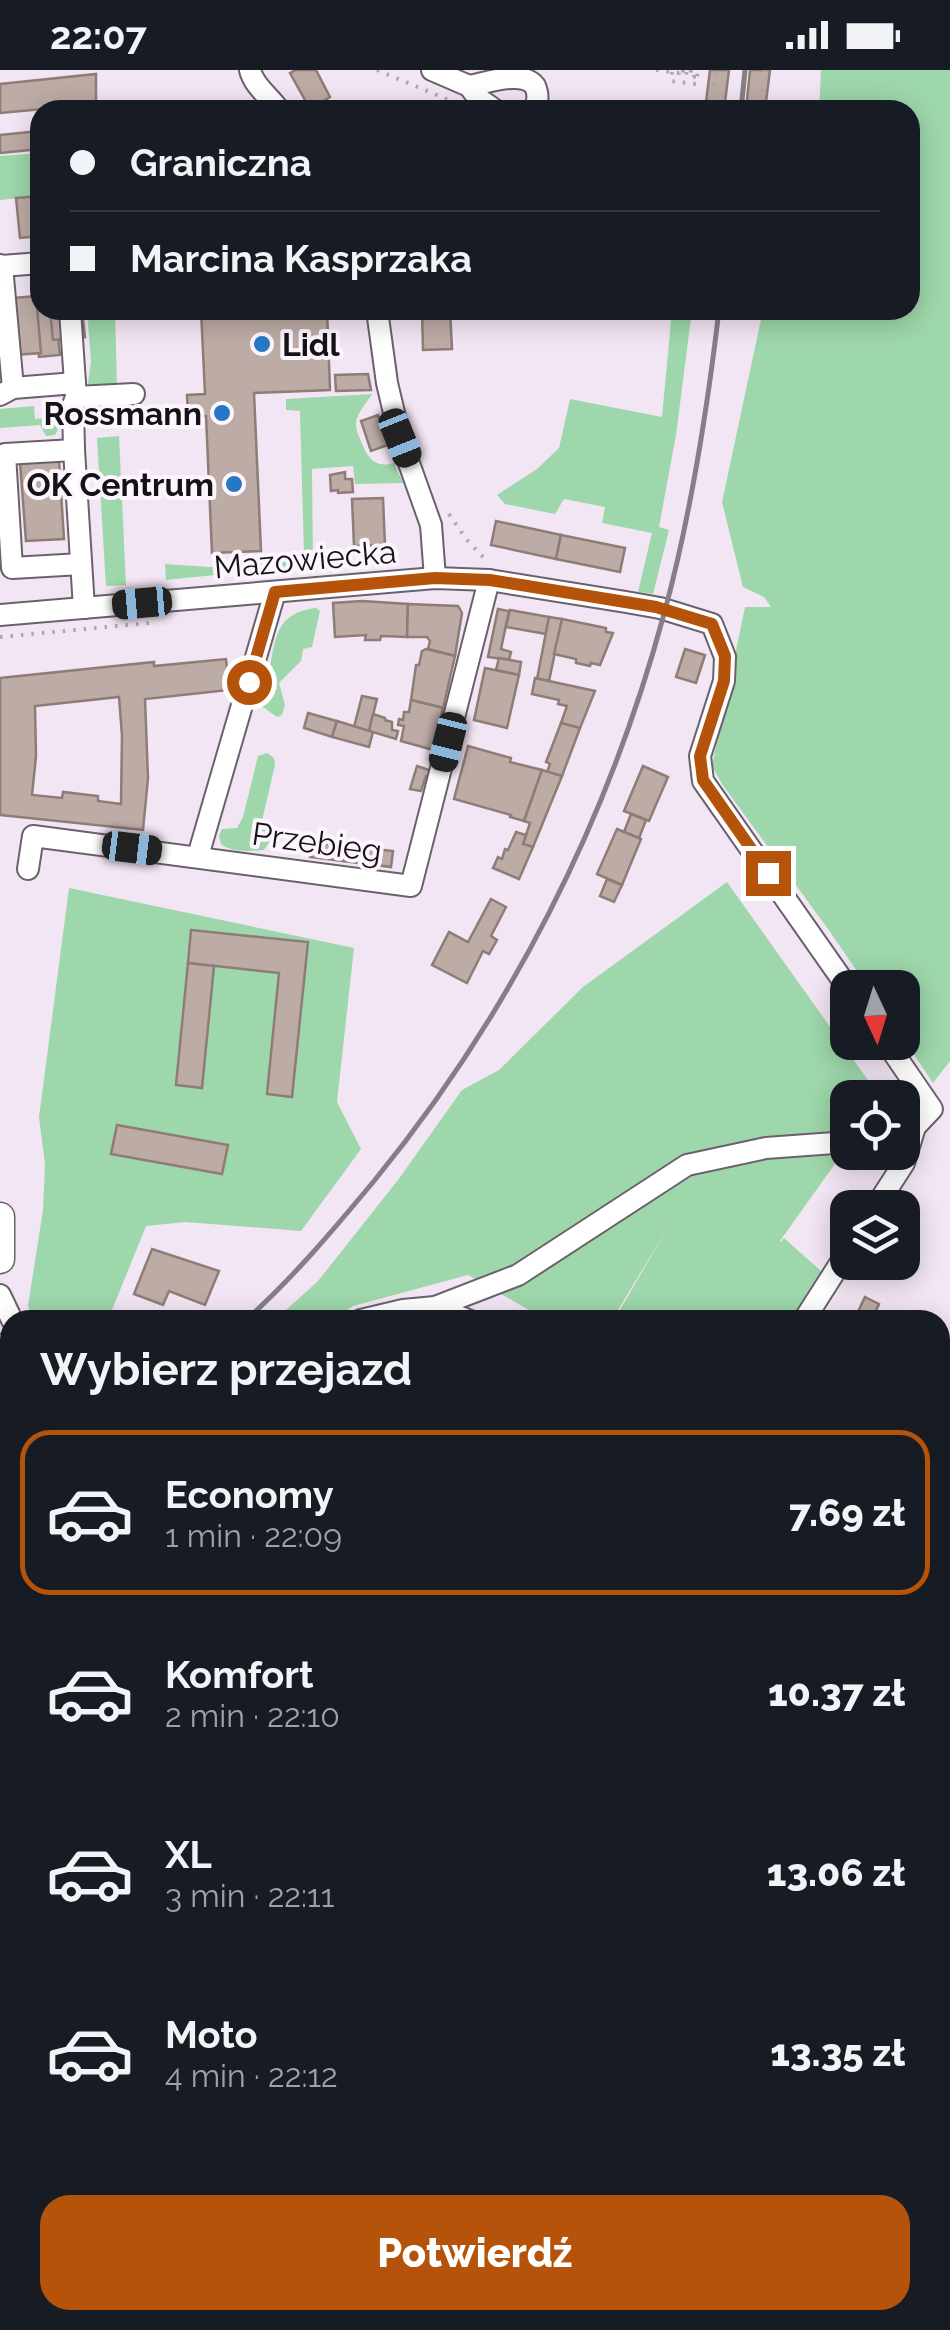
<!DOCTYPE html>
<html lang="pl">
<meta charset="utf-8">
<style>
:root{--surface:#171b24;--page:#20242c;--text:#f1f3f6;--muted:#9ea1a6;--line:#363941;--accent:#b45309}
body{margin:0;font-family:Raleway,sans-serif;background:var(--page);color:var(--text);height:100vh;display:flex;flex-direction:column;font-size:38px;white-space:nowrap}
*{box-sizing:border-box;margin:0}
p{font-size:32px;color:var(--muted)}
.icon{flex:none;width:55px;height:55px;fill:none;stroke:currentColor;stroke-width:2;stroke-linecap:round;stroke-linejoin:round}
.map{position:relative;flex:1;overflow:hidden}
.panel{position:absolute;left:0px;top:1240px;width:950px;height:1020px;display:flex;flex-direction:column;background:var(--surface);border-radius:30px 30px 0 0;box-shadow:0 5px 25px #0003}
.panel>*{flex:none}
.hud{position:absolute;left:30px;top:30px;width:890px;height:220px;border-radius:30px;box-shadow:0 5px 25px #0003;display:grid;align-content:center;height:220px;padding:0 40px;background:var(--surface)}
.needle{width:65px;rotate:176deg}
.tools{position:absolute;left:830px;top:900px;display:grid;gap:20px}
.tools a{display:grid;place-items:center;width:90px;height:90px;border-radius:20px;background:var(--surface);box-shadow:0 5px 25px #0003;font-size:50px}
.end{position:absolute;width:45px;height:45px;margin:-22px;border:12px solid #b45309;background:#fff;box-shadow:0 0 0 5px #fff}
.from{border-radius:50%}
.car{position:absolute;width:30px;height:60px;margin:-30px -15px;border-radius:12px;box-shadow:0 0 8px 2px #0007;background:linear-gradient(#222 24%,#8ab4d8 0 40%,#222 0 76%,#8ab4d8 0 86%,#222 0)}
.hud b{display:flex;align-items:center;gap:35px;height:95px;font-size:38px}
.hud b+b{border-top:2px solid var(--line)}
.hud i{width:25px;height:25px;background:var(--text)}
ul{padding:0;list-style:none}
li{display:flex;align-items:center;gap:30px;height:165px;margin:0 20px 15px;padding:0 20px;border:5px solid transparent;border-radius:30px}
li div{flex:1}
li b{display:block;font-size:38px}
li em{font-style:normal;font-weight:800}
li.selected{border-color:var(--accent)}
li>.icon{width:90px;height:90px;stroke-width:1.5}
h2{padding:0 40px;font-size:45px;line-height:120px}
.cta{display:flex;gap:20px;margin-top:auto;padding:20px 40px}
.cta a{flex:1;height:115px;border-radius:30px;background:var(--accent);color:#fff;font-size:40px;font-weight:800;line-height:115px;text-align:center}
.status{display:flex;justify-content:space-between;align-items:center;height:70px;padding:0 50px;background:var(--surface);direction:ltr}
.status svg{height:28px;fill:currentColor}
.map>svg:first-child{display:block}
.industrial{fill:#f4dbd2}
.green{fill:#9ed7ab}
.building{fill:#bdaba5;stroke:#8e7c77;stroke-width:2.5;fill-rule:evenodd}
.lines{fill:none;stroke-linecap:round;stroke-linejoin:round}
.minor-casing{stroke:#6b616d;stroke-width:24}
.major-casing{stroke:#6b616d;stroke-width:31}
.path{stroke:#afa5b0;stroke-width:4;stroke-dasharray:2.5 8;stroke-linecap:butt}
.minor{stroke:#fff;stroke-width:20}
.major{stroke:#fff;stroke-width:28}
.rail{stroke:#867e87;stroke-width:5}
.route{stroke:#b45309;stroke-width:12}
.poi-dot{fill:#2678c7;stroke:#fdf5fe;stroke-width:4}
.labels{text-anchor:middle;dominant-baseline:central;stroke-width:8;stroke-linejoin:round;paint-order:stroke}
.poi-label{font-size:32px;font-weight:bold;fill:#151115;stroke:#fdf5fe;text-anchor:end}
.street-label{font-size:32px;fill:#151115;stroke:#fdf5fe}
</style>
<div class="status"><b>22:07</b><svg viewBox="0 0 49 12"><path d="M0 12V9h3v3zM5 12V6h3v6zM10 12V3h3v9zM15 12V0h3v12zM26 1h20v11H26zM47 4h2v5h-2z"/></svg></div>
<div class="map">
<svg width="950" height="2260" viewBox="0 0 950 2260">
<rect width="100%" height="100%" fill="#f3e6f4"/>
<polygon class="industrial" points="941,2135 950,2137 950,2260 922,2260 924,2250 940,2250"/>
<g class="green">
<polygon points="821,0 950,0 950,991 933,1013 903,968 902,918 868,917 828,859 722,714 712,696 745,537 771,537 764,527 743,517 722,432 763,240 910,240 910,40 819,40"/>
<polygon points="40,83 40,126 0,130 0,86"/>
<polygon points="87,240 115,240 117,316 91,317 88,313 91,292"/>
<polygon points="672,240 692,240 676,365 659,457 669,460 653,524 638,522 652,463 602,453 605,437 564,429 555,444 505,434 497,425 537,399 559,378 570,329 662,347"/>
<path d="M372,324C367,332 357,343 356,353C355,357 358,364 360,369C367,386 373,399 394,393L398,403L404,413L355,414L353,396L312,399L313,495L166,510L165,494L209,497L304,486L300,341L286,340V329Z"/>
<polygon points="53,333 58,335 60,355 55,365 46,366 40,355 0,358 0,339 34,336 35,349 52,347"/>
<polygon points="119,366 126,515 106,516 97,368"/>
<path d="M316,538L320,541L312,577L303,579L301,591L279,613L285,635L282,645L277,647L260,635C262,627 265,620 267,612C276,577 270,543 316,538Z"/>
<path d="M267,683L274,688L275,695L261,755L269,761L270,771L264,780C249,781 233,783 221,774L219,766L222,759L237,758L243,747L258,686Z"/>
<polygon points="727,812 880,1027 848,1028 847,1077 780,1171 781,1172 784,1168 821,1201 790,1250 614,1250 671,1152 612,1250 546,1250 468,1205 353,1236 332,1250 275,1250 318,1211 398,1110 462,1020 499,1000 583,917"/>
<polygon points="69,818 354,878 337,1032 361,1079 301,1161 185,1152 146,1156 108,1250 33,1250 28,1236 43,1140 45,1094 39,1047"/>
<polygon points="10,1291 10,1395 0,1401 0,1294"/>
<polygon points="10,1496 10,1601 3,1606 0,1605 0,1503"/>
<polygon points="940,1588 950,1593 950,1784 940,1779 940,1701 949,1677 940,1673"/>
</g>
<g class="building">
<polygon points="296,0 316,0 330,27 310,39 290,3"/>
<polygon points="710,0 729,0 724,40 705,40"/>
<polygon points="750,0 770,0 765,40 746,40"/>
<polygon points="96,4 96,34 0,43 0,14"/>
<polygon points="40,61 40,79 0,83 0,65"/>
<polygon points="40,126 40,166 20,168 16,128"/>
<polygon points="40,225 40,240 55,240 60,285 39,287 32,226"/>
<polygon points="36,226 41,283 0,286 0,229"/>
<polygon points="50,240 82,240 85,267 53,270"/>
<polygon points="201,240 327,240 330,320 254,323 261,481 212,483 206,346 188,346 187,325 205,324"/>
<polygon points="422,240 450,240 452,279 423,280"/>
<polygon points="368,304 371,320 336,321 335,305"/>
<polygon points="378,345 388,375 371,381 361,351"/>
<polygon points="59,391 64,469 26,471 20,393"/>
<polygon points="345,402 345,409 352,409 353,422 338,423 338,420 331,421 330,405"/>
<polygon points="383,428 385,475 354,476 352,429"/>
<polygon points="496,451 561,465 556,489 491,475"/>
<polygon points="561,465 625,478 620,502 556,489"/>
<polygon points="362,531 408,534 407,567 381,566 380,570 365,570 366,565 335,567 333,533"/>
<polygon points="408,534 458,536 462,543 455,586 428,579 430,571 427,567 407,567"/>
<polygon points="498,539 509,541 501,579 511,582 509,590 488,587"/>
<polygon points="510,540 549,547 546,564 506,557"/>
<polygon points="549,547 562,549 549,611 537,609"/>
<polygon points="562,549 606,558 606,562 613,563 600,595 591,593 590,596 576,593 576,589 554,584"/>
<polygon points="426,579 455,586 443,638 411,630 416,595 419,595 422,581"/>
<polygon points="685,579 705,585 696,613 676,607"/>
<polygon points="499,588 521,592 519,605 496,600"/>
<path d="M226,589L229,620L145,629L148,708L143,760L0,745V608L154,592V596ZM119,627L122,666L121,734L98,731V726L63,722L62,728L32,725L36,686L35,636Z"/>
<polygon points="485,598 519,605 507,658 474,650"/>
<polygon points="535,608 595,621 580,658 561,653 567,636 558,634 559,630 532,624"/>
<polygon points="362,626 377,629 369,661 354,657"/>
<polygon points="411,630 443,638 433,680 401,671 404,656 398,655 399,649 403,650 404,642 409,642"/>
<polygon points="308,643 337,651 332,667 304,658"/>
<polygon points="373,644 385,648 385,650 392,652 392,660 398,661 396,669 369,661"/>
<polygon points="337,651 373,662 369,677 332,667"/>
<polygon points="561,653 580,658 562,706 547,702 550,694 546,692"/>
<polygon points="468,676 511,688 510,692 542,700 524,751 510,747 511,745 454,729"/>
<polygon points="417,696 432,701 430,708 426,706 421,721 410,719"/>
<polygon points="643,696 668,707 649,751 624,741"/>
<polygon points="542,700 562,706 533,777 523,774 530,753 524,751"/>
<polygon points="631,744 646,750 639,768 624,762"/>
<polygon points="617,759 641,769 622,815 597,804"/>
<polygon points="516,762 526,765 523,774 533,777 519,809 493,798 498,787 502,789 505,779 508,780"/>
<polygon points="312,772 393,781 391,797 310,787"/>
<polygon points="607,809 622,815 614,832 600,826"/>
<polygon points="491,829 506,837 491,866 497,870 489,884 483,881 467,913 432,895 449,862 468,872"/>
<polygon points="191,860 308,872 292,1027 267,1024 279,903 188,893"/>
<polygon points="188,893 214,896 202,1018 176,1015"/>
<polygon points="117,1055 228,1075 222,1104 111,1084"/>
<polygon points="152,1179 219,1201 205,1235 169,1221 163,1235 134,1224"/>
<polygon points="865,1227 879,1234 872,1250 854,1250"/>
<polygon points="946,1530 950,1531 950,1570 940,1567 940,1553"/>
<polygon points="0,1964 10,1966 10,1993 0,1991"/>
<rect x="0" y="2062" width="10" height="26"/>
<polygon points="10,2166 10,2192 0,2193 0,2167"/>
</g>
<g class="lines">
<g class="minor-casing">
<g id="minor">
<path d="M250,0C254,16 269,26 279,40"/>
<polyline points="432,0 469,16 478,28 495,40"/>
<path d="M469,16C490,12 523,0 535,16C539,26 538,32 533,40"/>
<polyline points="0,195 2,196 13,318 0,325"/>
<polyline points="2,196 40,193"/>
<polyline points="70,240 75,313 76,327 73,335 74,380 84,538"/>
<polyline points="377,240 387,313 400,368 431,455 435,508"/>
<polyline points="13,318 75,313"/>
<polyline points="76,327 134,324"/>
<polyline points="74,380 5,384 12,498 81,494"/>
<polyline points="0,545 435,508 489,510 626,532 660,538 712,554 725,587 724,611 700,686 703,711 848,918"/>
<polyline points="198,786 275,522"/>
<polyline points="28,799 33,766 411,816 489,510"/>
<polyline points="886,972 932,1039 915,1057 902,1061"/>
<polyline points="875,1138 904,1093 915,1057"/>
<polyline points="0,1225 12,1250"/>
<polyline points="435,1237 518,1205 687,1095 766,1078 848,1072"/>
<polyline points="361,1250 403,1240 435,1237 468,1250"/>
<polyline points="804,1250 848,1181"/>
<polyline points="0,1275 10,1273"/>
<polyline points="0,1486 10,1479"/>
<polyline points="940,1501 950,1503"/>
<polyline points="0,1868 10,1857"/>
<polyline points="940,2112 950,2114"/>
<polyline points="40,2260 42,2250"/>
<polyline points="657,2260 672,2250"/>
</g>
</g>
<g class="major-casing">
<polyline id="major" points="0,1147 0,1189"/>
</g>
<g class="path">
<polyline points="377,0 456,33 458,29"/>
<polyline points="656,0 679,3 679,0"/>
<polyline points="683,0 683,6 686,6 687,0"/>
<polyline points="691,0 690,7 694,7 694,0"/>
<polyline points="672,2 671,11 696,14 698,0"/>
<polyline points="714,16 716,0"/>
<polyline points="762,22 765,0"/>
<polyline points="449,444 466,469 487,491"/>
<polyline points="0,567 150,553"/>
<polyline points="149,2260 150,2250"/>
<polyline points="396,2260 412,2250"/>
</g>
<use href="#minor" class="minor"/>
<use href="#major" class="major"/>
<g class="rail">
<polyline points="741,40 745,0"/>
<path d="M246,1250C293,1208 334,1159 374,1111C510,945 608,751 664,544C691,445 707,342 719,240"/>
<polyline points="0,1442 10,1435"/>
</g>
</g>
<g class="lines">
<polyline class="route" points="249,612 275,522 435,508 490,510 656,537 712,554 725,586 724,611 700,686 703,710 768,803"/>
</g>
<g class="poi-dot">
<circle cx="262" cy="274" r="10"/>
<circle cx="222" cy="343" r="10"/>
<circle cx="234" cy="414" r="10"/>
</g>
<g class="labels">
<g class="poi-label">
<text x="282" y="274" text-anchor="start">Lidl</text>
<text x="202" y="343">Rossmann</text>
<text x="214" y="414">OK Centrum</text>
</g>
<g class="street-label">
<text transform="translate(305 489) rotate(-5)">Mazowiecka</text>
<text transform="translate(317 772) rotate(8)">Przebieg</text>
</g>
</g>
</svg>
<div class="tools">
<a><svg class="needle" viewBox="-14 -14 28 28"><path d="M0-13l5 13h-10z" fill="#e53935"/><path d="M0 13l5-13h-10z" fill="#9ea1a6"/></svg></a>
<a><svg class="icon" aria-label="locate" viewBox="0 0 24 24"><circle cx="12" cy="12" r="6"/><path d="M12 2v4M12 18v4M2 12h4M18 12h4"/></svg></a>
<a><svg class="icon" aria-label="layers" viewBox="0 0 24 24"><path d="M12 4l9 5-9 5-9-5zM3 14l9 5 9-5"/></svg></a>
</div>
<i class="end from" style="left:249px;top:612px"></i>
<i class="end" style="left:768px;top:803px"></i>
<i class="car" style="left:400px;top:368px;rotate:158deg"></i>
<i class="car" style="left:142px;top:533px;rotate:265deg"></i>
<i class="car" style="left:448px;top:672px;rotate:194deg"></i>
<i class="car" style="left:132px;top:778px;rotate:97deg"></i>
<div class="hud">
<b><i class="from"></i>Graniczna</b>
<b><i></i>Marcina Kasprzaka</b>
</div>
<section class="panel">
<h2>Wybierz przejazd</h2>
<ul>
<li class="selected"><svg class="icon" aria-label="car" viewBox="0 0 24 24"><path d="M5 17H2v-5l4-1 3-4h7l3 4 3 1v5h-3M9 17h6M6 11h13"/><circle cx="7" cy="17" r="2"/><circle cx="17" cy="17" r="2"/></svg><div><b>Economy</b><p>1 min · 22:09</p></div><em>7.69 zł</em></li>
<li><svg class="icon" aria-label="car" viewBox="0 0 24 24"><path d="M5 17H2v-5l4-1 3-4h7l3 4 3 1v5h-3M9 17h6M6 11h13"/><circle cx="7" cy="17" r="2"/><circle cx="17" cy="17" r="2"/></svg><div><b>Komfort</b><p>2 min · 22:10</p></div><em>10.37 zł</em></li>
<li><svg class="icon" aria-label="car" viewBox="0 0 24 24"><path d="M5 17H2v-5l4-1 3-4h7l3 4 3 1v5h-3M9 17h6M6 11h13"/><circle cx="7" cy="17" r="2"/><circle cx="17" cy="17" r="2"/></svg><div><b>XL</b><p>3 min · 22:11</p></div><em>13.06 zł</em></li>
<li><svg class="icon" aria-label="car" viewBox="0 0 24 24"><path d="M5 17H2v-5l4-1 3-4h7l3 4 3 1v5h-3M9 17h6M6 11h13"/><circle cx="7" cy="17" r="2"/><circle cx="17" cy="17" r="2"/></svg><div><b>Moto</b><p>4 min · 22:12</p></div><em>13.35 zł</em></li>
</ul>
<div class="cta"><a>Potwierdź</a></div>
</section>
</div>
